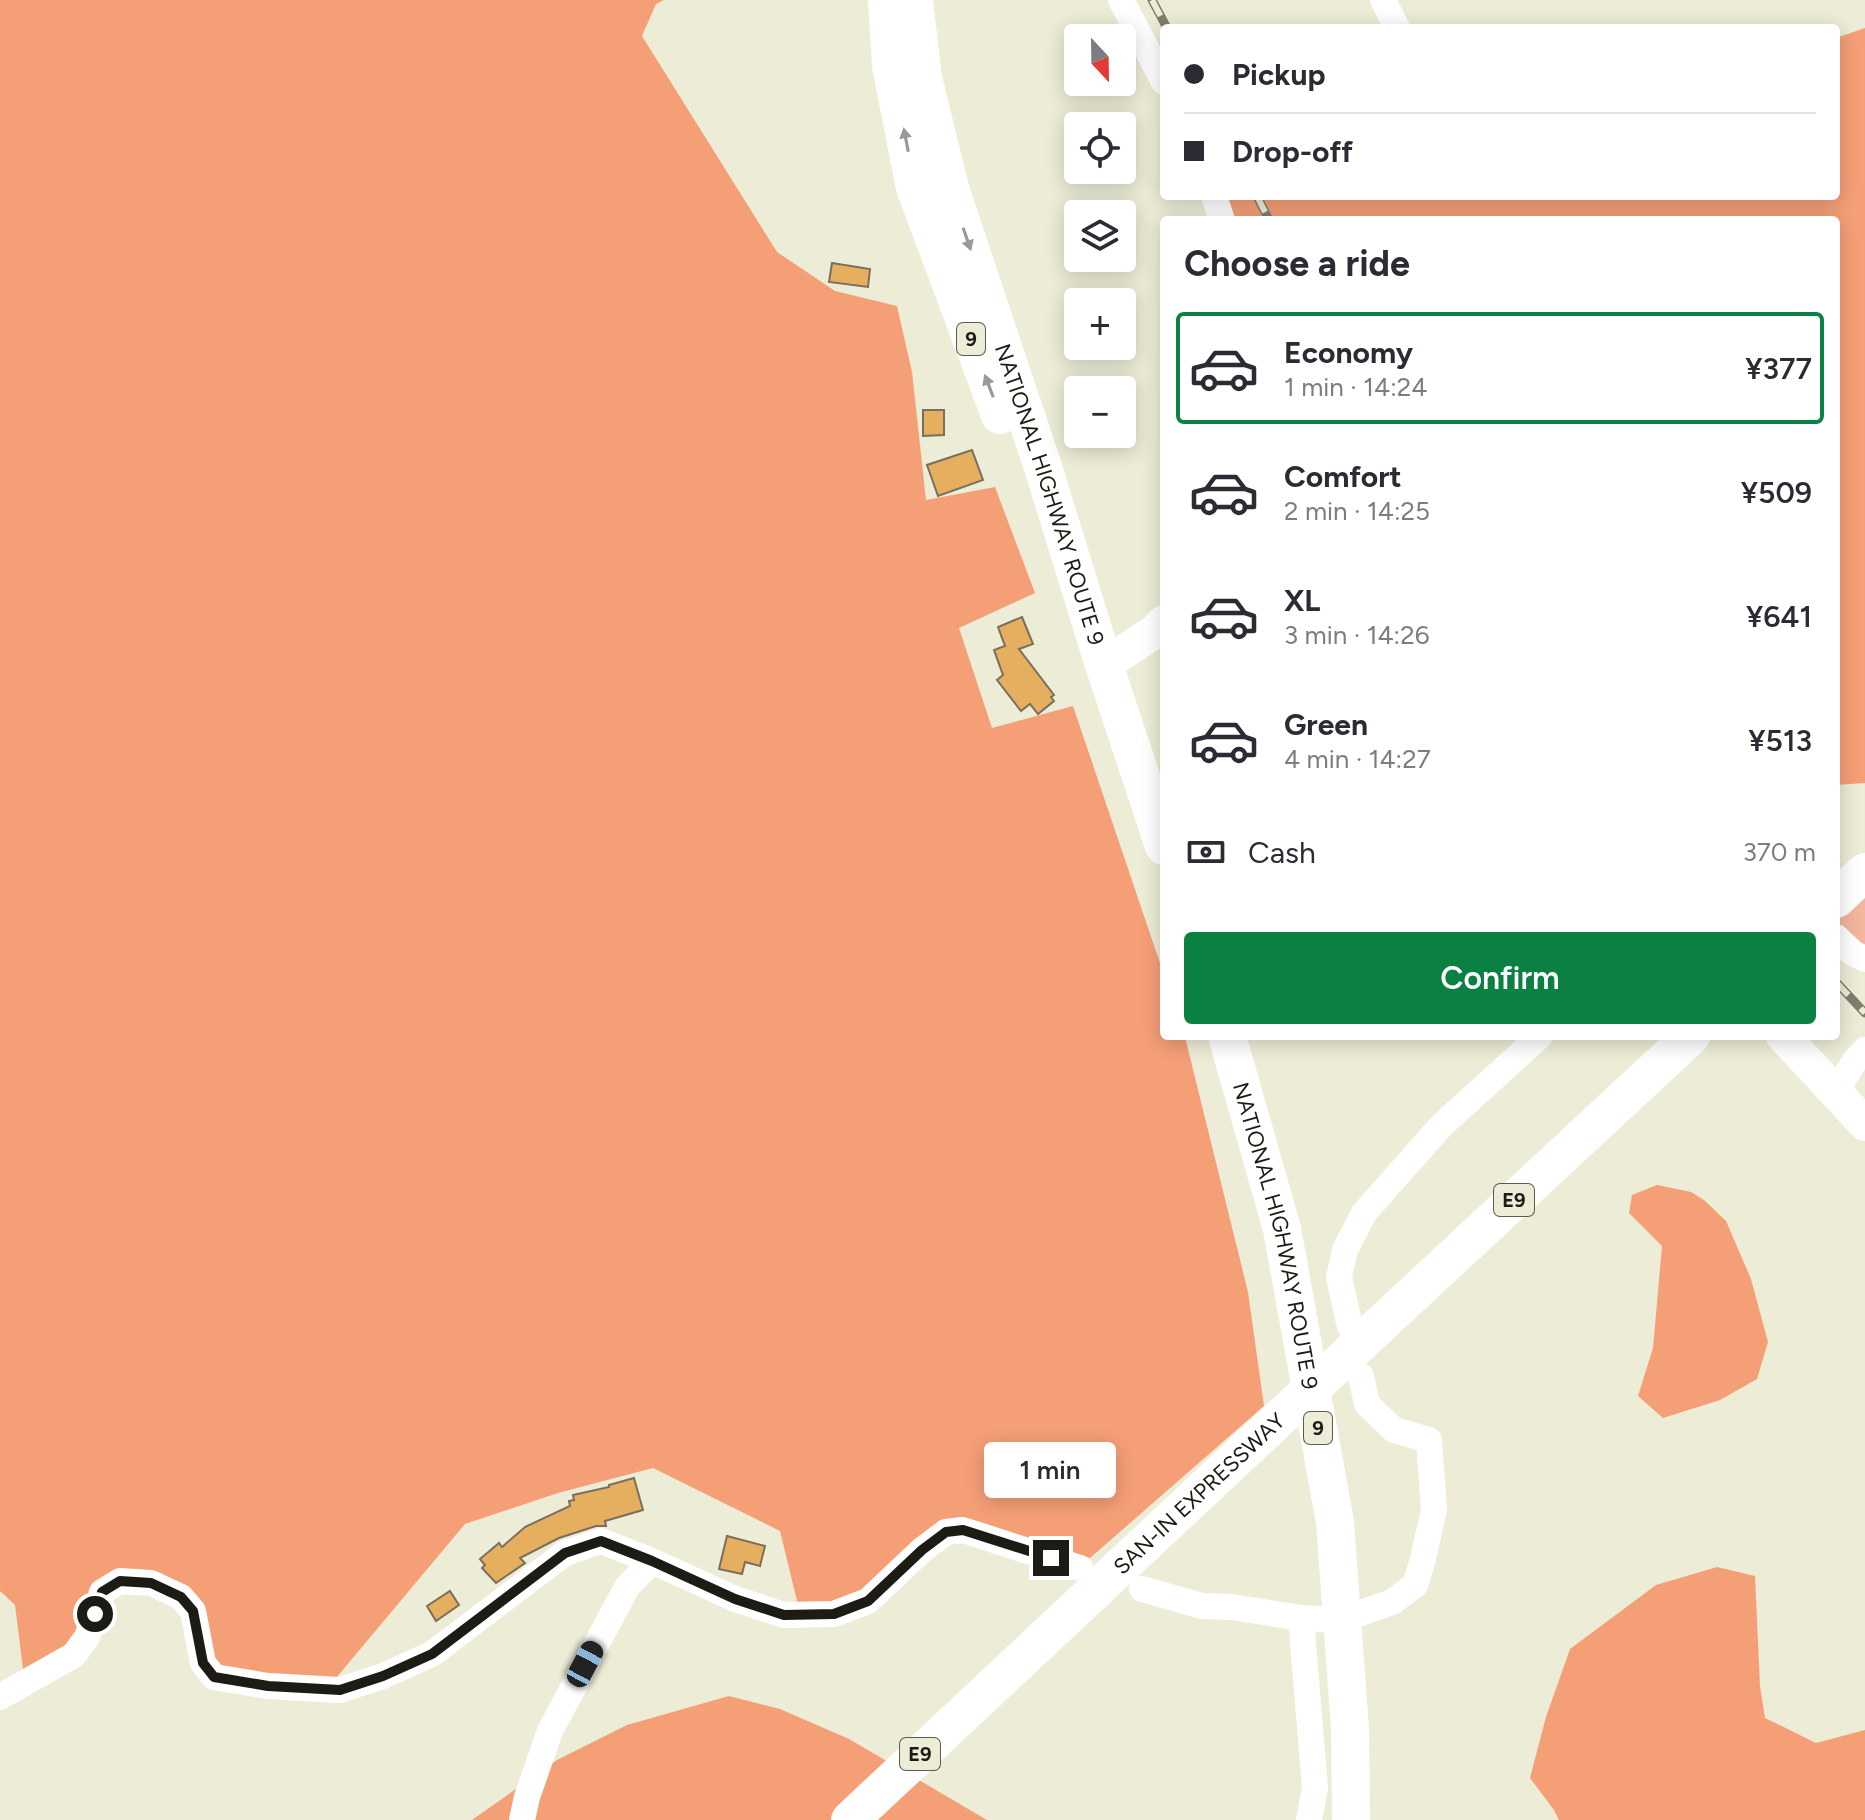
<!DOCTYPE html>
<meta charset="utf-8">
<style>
:root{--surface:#fff;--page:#f7f7f7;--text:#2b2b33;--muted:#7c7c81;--line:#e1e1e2;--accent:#0b8043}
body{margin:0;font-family:Figtree,sans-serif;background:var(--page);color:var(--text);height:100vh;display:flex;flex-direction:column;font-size:30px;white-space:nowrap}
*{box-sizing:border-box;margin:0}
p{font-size:26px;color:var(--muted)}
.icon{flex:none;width:44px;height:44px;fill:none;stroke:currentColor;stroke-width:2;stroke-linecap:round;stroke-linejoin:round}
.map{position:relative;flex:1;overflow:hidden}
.details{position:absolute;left:1160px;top:216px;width:680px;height:824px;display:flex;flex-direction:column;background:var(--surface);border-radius:8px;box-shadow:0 4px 20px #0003}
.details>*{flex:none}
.hud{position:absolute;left:1160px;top:24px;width:680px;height:176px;border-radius:8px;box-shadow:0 4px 20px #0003;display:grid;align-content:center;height:176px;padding:0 24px;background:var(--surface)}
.needle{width:52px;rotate:158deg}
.tools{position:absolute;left:1064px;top:24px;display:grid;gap:16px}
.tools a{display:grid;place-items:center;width:72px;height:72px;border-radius:8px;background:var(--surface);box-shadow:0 4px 20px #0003;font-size:40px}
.end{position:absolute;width:36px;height:36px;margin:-18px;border:10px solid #1c1c14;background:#fff;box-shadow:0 0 0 4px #fff}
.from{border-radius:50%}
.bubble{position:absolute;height:56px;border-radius:8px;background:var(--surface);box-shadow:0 4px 20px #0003;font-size:26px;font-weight:600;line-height:56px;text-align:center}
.car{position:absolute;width:24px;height:48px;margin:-24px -12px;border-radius:10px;box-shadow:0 0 6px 2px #0007;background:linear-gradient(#222 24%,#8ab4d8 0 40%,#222 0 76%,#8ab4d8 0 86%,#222 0)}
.hud b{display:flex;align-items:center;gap:28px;height:76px;font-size:30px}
.hud b+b{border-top:2px solid var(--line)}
.hud i{width:20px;height:20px;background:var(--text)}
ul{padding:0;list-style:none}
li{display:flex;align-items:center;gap:24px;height:112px;margin:0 16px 12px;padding:0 8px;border:4px solid transparent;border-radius:8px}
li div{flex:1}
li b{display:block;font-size:30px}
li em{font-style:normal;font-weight:600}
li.current{border-color:var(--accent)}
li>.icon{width:72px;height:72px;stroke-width:1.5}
h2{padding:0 24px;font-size:36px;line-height:96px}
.pay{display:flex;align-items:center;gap:20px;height:88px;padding:0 24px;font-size:30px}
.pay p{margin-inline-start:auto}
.primary-button{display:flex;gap:16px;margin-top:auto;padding:16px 24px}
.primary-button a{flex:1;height:92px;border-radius:8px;background:var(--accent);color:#fff;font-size:32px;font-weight:600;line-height:92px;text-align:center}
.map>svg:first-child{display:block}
.green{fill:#f1b69c}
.forest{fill:#f59f77}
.building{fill:#e5af5f;stroke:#7a6e5d;stroke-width:2}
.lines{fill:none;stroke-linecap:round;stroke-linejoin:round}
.minor{stroke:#fff;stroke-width:26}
.major{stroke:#fff;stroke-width:34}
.highway{stroke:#fff;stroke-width:38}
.rail-casing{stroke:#7e7e6f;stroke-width:9}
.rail{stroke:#edecd6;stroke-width:6;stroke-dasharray:18;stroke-linecap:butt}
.oneway{fill:#999995}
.route{stroke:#1c1c14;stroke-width:10}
.labels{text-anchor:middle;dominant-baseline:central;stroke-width:6;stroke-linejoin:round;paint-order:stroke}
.shield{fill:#edecd6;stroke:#5b5a4e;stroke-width:2}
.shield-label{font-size:20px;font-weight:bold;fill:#1c1c14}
.street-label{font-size:22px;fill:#1c1c14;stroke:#edecd6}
</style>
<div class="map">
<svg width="1865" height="1820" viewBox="0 0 1865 1820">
<rect width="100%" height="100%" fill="#edecd6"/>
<polygon class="green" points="1865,892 1865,950 1836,929 1836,918"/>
<g class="forest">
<polygon points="0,0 664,0 656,4 642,36 777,252 835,291 897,306 912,372 926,500 995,487 1035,593 959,628 992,728 1073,706 1164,975 1164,1036 1185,1037 1248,1292 1264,1406 1090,1558 976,1522 845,1607 799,1609 780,1531 653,1468 558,1493 465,1524 331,1684 217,1672 201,1610 115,1580 73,1650 24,1677 15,1605 0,1591"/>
<polygon points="1865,28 1865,783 1836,785 1836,220 1235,220 1227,196 1836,196 1836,38"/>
<polygon points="1657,1185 1691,1192 1704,1200 1726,1221 1751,1279 1768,1342 1757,1379 1720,1400 1663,1418 1638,1396 1653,1348 1662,1246 1629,1213 1632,1195"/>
<polygon points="1717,1567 1755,1576 1760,1686 1765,1718 1816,1743 1865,1730 1865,1820 1559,1820 1554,1810 1530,1778 1546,1717 1570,1649 1656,1585"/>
<polygon points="729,1696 780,1709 849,1739 987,1820 472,1820 557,1760 627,1725"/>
</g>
<g class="building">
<polygon points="832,263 870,269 868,287 829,282"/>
<polygon points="923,410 944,410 944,435 923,436"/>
<polygon points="972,450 983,480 938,496 927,465"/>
<polygon points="1022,617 1033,644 1019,649 1054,695 1051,697 1054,701 1038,714 1030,704 1021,711 997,680 1003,675 994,650 1005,646 998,627"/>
<polygon points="634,1478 643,1510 605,1521 606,1526 596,1526 559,1538 520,1558 525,1563 496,1583 482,1568 485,1565 480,1559 499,1543 502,1547 525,1527 570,1506 569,1501 574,1500 573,1495 609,1487 609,1485"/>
<polygon points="727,1536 765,1546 760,1566 745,1562 742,1574 719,1569"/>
<polygon points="450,1591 459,1605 436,1621 427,1606"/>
</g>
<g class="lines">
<g class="minor">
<polyline points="1121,0 1164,82"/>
<polyline points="1383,0 1397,28"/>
<polyline points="1214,196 1222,220"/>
<polyline points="1836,937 1853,953 1865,959"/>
<polyline points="1835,1093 1854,1062 1865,1050"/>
<polyline points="1350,1327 1339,1277 1345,1250 1364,1213 1442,1125 1540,1036"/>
<polyline points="1142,1589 1202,1606 1232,1607 1301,1618 1341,1620 1392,1602 1415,1585 1422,1563 1434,1510 1429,1440 1394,1430 1367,1404 1361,1376"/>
<polyline points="1301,1618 1315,1788 1309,1820"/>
<polyline points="0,1697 74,1655 87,1637 102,1592 120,1581 151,1583 181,1597 193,1611 203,1663 214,1677 268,1686 340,1690 383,1676 432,1654 565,1553 601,1541 652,1561 735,1599 784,1615 834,1614 868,1601 922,1550 946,1532 963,1530 1080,1568"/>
<polyline points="522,1820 527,1797 550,1731 627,1587 652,1561"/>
</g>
<g class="major">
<polyline points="1104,665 1154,632 1164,622"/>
<polyline points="1783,1036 1865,1124"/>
</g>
<g class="highway">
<polyline points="887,0 891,66 915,188 1000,415"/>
<path id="s1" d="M914,0L923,78L950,188L1042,464L1104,665L1164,846"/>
<polyline points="1836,899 1865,872"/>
<path id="s2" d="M1227,1036L1282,1229L1335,1522L1350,1729L1351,1820"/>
<path id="s3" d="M850,1820C1129,1557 1410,1297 1691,1036"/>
</g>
<g class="rail-casing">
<g id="rail">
<polyline points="1152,0 1167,28"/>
<polyline points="1257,196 1269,220"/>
<polyline points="1836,982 1865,1013"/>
</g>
</g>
<use href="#rail" class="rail"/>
</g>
<defs><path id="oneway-solid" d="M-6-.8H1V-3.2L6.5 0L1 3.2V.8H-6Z" transform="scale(2)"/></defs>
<g class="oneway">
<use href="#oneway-solid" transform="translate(906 140) rotate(-101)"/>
<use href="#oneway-solid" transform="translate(967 239) rotate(71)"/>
<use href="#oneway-solid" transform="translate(989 386) rotate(-111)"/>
</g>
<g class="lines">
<polyline class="route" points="95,1614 102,1592 120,1581 151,1583 181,1597 193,1611 203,1663 214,1677 268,1686 340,1690 383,1676 432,1654 565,1553 601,1541 652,1561 735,1599 784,1615 834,1614 868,1601 922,1550 946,1532 963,1530 1051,1558"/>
</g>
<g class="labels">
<g class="shield">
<rect x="957" y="323" width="28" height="32" rx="6"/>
<rect x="1494" y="1184" width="40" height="32" rx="6"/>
<rect x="1304" y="1412" width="28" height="32" rx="6"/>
<rect x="900" y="1738" width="40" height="32" rx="6"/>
</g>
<g class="shield-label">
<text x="971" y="339">9</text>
<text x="1514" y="1200">E9</text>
<text x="1318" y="1428">9</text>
<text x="920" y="1754">E9</text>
</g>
<g class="street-label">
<text stroke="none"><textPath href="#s1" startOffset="514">NATIONAL HIGHWAY ROUTE 9</textPath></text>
<text stroke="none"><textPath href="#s2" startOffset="206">NATIONAL HIGHWAY ROUTE 9</textPath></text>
<text stroke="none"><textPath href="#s3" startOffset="478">SAN-IN EXPRESSWAY</textPath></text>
</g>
</g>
</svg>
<div class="tools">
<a><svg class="needle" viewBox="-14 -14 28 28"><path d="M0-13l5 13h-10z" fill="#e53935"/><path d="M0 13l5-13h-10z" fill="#7c7c81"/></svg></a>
<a><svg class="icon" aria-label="locate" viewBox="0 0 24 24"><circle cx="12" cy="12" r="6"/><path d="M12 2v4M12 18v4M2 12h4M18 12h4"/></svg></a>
<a><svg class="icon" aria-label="layers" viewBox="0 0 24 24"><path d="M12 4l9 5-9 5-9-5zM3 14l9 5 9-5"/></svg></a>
<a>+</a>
<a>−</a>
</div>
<i class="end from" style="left:95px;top:1614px"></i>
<i class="end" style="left:1051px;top:1558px"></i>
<div class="bubble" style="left:984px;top:1442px;width:132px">1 min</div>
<i class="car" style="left:585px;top:1664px;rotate:28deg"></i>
<div class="hud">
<b><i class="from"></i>Pickup</b>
<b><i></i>Drop-off</b>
</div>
<section class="details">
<h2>Choose a ride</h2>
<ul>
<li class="current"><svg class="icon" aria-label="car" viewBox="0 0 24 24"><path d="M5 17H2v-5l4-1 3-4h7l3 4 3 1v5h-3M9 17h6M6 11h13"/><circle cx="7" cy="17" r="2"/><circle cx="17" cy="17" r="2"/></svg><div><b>Economy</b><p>1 min · 14:24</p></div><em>¥377</em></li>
<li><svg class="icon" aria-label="car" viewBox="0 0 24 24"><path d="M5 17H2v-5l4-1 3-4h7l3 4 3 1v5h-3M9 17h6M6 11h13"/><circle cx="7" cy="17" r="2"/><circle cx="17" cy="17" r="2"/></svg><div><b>Comfort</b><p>2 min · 14:25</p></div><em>¥509</em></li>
<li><svg class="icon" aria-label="car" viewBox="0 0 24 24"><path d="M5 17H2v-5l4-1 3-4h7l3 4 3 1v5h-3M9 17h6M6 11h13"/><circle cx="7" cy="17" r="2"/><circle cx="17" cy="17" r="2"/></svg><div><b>XL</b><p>3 min · 14:26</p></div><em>¥641</em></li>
<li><svg class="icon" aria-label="car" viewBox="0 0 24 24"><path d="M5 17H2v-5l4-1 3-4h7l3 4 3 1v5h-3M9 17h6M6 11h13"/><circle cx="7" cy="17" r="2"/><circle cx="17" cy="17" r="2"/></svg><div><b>Green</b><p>4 min · 14:27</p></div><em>¥513</em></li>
</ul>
<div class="pay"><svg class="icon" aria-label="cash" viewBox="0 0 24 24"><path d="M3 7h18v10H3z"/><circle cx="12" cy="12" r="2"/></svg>Cash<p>370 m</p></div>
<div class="primary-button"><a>Confirm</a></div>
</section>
</div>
